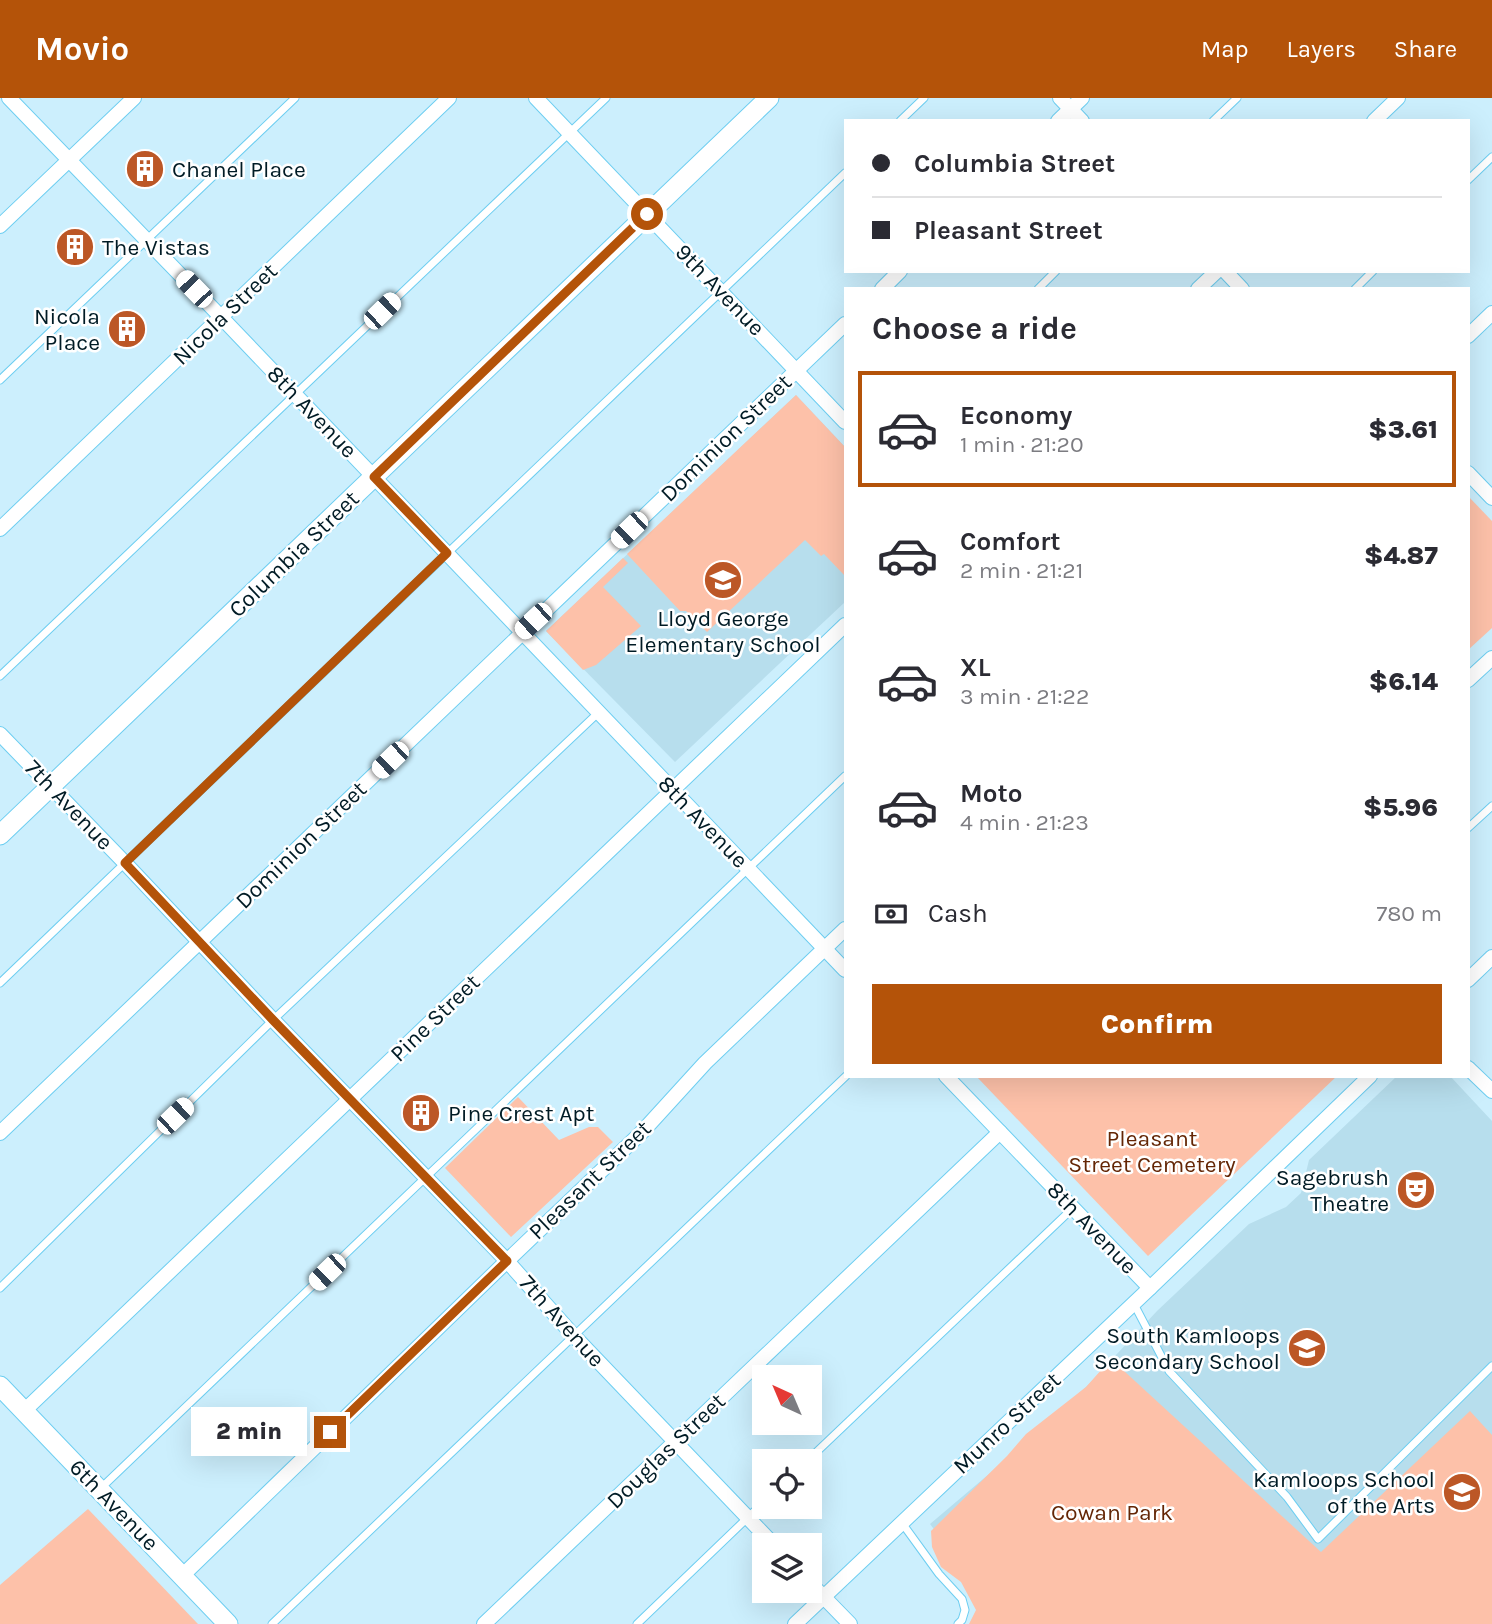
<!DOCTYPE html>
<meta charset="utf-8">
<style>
:root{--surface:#fff;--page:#f2f2f3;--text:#2b2b33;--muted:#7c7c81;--line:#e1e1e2;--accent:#b45309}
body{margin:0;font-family:Karla,sans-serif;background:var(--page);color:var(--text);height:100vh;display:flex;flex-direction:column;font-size:26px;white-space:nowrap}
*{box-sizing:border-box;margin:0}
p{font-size:23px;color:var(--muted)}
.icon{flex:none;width:38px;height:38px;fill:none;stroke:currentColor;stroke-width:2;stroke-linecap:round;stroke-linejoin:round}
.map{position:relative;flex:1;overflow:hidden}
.drawer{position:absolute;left:844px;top:189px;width:626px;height:791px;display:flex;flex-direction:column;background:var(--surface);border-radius:0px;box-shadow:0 7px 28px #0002}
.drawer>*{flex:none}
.hud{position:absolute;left:844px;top:21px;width:626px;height:154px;border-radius:0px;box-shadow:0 7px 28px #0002;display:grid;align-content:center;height:154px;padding:0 28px;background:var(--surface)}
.needle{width:46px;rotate:316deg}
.tools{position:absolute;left:752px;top:1267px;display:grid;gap:14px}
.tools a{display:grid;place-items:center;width:70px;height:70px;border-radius:0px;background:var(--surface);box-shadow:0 7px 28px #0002;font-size:35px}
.end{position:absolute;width:32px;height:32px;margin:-16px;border:9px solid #b45309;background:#fff;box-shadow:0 0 0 4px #fff}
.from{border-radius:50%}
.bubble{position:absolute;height:49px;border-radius:0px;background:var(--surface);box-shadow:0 7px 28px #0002;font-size:23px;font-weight:800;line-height:49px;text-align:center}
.car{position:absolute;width:21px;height:42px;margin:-21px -10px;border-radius:9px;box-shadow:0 0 5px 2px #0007;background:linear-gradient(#fff 24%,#345 0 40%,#fff 0 76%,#345 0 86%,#fff 0)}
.hud b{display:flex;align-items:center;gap:24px;height:66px;font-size:26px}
.hud b+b{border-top:2px solid var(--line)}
.hud i{width:18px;height:18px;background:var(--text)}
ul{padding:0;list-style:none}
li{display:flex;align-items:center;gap:21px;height:116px;margin:0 14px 10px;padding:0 14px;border:4px solid transparent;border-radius:0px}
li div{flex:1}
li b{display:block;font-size:26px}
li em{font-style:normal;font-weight:800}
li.active{border-color:var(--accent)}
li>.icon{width:63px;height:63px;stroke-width:1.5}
h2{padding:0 28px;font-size:32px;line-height:84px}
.pay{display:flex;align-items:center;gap:18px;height:77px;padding:0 28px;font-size:26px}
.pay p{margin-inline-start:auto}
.button{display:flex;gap:14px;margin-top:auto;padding:14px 28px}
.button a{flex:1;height:80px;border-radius:0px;background:var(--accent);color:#fff;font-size:28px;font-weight:800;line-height:80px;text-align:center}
header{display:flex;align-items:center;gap:42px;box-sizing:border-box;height:98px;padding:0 35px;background:var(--accent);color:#fff}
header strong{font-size:33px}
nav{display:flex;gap:38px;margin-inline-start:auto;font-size:24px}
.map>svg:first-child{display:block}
.built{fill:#b7deed}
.green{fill:#fdc1a9}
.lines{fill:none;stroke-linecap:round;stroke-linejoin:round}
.lane-casing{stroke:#6dcef1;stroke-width:9}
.street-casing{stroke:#6dcef1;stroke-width:16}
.secondary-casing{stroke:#6dcef1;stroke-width:21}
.lane{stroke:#fff;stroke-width:7}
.street{stroke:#fff;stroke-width:14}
.secondary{stroke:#fff;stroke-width:19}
.route{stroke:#b45309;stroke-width:9}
.labels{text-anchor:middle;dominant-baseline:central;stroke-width:5;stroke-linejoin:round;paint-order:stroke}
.poi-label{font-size:23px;fill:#001b25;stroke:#fff;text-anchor:end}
.street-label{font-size:23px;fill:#001b25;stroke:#fff}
.park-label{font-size:23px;fill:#642605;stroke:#fff}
</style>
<header>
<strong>Movio</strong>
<nav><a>Map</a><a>Layers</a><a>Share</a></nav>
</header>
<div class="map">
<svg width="1492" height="1526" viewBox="0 0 1492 1526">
<rect width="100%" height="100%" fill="#cceffd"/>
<g class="built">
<polygon points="796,297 845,349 845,504 675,664 546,533"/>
<polygon points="1397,978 1450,978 1492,1023 1492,1526 1005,1526 930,1426 989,1376 1088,1287 1157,1213 1249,1126 1286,1109 1301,1095 1309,1062"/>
</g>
<g class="green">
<polygon points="796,297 845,349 845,478 824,456 821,458 805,442 707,534 686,513 680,513 627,456"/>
<polygon points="1468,398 1492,423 1492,530 1468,552"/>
<polygon points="623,460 628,465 603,489 641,528 596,567 583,572 546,533"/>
<polygon points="976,978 1337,978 1148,1158"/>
<polygon points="518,999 559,1042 589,1029 598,1029 613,1044 511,1139 445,1070"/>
<polygon points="1111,1261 1321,1454 1470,1313 1492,1337 1492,1526 969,1526 976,1512 961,1484 941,1469 932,1449 931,1433 1007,1358 1026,1336 1086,1289"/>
<polygon points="88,1411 198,1526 0,1526 0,1487"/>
</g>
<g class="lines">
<g class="lane-casing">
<g id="lane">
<polyline points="900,23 924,0"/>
<polyline points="1213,23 1237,0"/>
<polyline points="1468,82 1492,59"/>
<polyline points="1038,191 1056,173"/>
<polyline points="1355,191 1373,173"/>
<polyline points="0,282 295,0"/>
<polyline points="0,578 606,0"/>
<polyline points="1468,730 1492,708"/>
<polyline points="0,885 458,445 845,75"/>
<polyline points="0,1190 273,922 598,615"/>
<polyline points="1134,1206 1169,1273 1287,1399 1318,1441 1492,1268"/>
<polyline points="807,1363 1073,1110"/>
<polyline points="100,1391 845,678"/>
<polyline points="902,1425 939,1476 962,1501 965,1512 962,1522 958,1526"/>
<polyline points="272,1526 846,978"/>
<polyline points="637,1526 765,1403"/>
</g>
</g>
<g class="street-casing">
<g id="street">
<polyline points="9,0 221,219 845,872"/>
<polyline points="536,0 845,324"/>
<polyline points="1060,0 1082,23"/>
<polyline points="1058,23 1082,0"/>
<polyline points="1374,23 1398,0"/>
<polyline points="0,128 134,0"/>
<polyline points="1225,173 1242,191"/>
<polyline points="882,191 900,173"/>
<polyline points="1198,191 1217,173"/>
<polyline points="1468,238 1492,215"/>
<polyline points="1468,375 1492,400"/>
<polyline points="0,431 449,0"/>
<polyline points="1468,582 1492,560"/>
<polyline points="0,636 125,765 273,922 507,1163 574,1238 774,1447"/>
<polyline points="1468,882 1492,859"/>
<polyline points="1468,970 1492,993"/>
<polyline points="946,978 1150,1190"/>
<polyline points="0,1035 845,226"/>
<polyline points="24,1313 845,527"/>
<polyline points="182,1478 507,1163 643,1033 705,965 845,831"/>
<polyline points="810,1485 850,1526"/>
<polyline points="484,1526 1000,1034"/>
<polyline points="795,1526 1150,1190 1370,978"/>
</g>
</g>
<g class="secondary-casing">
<g id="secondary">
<polyline points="0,737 769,0"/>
<polyline points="0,1288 228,1526"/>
</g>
</g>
<use href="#lane" class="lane"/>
<use href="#street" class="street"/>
<use href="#secondary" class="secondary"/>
</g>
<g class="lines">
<polyline class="route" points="330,1334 507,1163 273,922 125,765 447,455 374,379 647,116"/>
</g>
<defs>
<g id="building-disc" transform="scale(2.0125)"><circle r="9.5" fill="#bc5726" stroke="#fff"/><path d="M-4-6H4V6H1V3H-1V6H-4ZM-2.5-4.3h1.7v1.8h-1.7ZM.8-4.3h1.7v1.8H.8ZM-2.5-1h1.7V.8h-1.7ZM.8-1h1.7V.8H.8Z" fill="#fff"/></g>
<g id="school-disc" transform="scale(2.0125)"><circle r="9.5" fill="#bc5726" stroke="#fff"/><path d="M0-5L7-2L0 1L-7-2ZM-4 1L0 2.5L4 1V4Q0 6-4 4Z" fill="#fff"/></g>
<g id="theatre-disc" transform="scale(2.0125)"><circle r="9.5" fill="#bc5726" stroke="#fff"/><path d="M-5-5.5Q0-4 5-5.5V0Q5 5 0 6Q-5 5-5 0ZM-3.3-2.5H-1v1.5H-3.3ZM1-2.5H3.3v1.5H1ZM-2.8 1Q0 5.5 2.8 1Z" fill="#fff"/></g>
</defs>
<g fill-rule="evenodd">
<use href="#building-disc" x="145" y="71"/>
<use href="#building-disc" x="75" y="149"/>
<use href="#building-disc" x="127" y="231"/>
<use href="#school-disc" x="723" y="482"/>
<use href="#building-disc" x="421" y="1015"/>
<use href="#theatre-disc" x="1416" y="1092"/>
<use href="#school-disc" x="1307" y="1250"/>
<use href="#school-disc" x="1462" y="1394"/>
</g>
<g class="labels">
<g class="poi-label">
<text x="172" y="71" text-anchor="start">Chanel Place</text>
<text x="102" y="149" text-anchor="start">The Vistas</text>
<text x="100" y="218">Nicola<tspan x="100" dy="26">Place</tspan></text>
<text x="723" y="520" text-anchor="middle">Lloyd George<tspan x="723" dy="26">Elementary School</tspan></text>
<text x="448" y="1015" text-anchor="start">Pine Crest Apt</text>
<text x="1389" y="1079">Sagebrush<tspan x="1389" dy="26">Theatre</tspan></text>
<text x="1280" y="1237">South Kamloops<tspan x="1280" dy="26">Secondary School</tspan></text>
<text x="1435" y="1381">Kamloops School<tspan x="1435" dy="26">of the Arts</tspan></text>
</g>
<g class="street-label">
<text transform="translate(720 192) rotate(46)">9th Avenue</text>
<text transform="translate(225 216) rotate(-44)">Nicola Street</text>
<text transform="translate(312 314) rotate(46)">8th Avenue</text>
<text transform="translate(726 340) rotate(-44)">Dominion Street</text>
<text transform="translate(294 456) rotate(-44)">Columbia Street</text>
<text transform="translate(69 707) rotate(46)">7th Avenue</text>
<text transform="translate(703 724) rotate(46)">8th Avenue</text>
<text transform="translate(301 747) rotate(-44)">Dominion Street</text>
<text transform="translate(435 920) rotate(-44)">Pine Street</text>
<text transform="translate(590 1082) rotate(-44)">Pleasant Street</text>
<text transform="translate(1092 1130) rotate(46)">8th Avenue</text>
<text transform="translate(562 1223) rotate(48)">7th Avenue</text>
<text transform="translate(1007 1325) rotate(-43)">Munro Street</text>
<text transform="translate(666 1353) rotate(-44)">Douglas Street</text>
<text transform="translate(114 1407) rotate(46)">6th Avenue</text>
</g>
<g class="park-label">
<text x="1152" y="1040">Pleasant<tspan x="1152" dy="26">Street Cemetery</tspan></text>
<text x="1112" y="1414">Cowan Park</text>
</g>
</g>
</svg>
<div class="tools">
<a><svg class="needle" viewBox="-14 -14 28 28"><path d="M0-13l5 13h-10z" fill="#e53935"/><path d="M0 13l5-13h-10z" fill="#7c7c81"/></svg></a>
<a><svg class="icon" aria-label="locate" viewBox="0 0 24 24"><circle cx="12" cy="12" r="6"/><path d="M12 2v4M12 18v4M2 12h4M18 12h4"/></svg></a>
<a><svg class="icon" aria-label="layers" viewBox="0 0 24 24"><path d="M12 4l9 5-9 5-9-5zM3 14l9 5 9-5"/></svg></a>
</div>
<i class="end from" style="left:647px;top:116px"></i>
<i class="end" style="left:330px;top:1334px"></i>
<div class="bubble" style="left:191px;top:1309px;width:116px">2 min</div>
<i class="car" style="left:194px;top:191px;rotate:316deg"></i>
<i class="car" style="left:382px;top:213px;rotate:46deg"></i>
<i class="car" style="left:629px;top:432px;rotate:226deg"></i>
<i class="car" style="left:533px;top:523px;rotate:227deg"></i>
<i class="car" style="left:390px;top:662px;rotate:226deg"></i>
<i class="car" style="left:175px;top:1018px;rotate:46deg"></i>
<i class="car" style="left:327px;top:1174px;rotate:226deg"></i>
<div class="hud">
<b><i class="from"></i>Columbia Street</b>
<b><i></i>Pleasant Street</b>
</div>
<section class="drawer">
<h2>Choose a ride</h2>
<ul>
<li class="active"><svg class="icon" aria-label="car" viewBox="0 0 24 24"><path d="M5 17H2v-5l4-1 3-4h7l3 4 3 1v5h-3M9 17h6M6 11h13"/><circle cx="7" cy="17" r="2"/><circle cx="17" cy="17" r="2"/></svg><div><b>Economy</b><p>1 min · 21:20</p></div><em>$3.61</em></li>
<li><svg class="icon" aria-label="car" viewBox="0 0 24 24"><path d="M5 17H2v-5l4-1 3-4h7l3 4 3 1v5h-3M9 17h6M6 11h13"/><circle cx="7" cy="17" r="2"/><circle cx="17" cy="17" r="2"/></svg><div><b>Comfort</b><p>2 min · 21:21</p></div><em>$4.87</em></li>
<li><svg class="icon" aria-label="car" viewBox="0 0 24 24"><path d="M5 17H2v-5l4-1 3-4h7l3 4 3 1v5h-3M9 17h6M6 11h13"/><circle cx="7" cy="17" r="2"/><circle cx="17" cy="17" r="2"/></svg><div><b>XL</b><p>3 min · 21:22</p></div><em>$6.14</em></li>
<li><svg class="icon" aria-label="car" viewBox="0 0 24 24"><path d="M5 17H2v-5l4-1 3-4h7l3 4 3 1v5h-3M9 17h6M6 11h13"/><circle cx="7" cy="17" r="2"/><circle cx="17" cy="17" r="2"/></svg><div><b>Moto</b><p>4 min · 21:23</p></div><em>$5.96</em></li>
</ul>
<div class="pay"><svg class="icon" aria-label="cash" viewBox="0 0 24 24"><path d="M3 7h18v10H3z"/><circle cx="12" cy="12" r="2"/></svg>Cash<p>780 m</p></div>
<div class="button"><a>Confirm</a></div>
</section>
</div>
